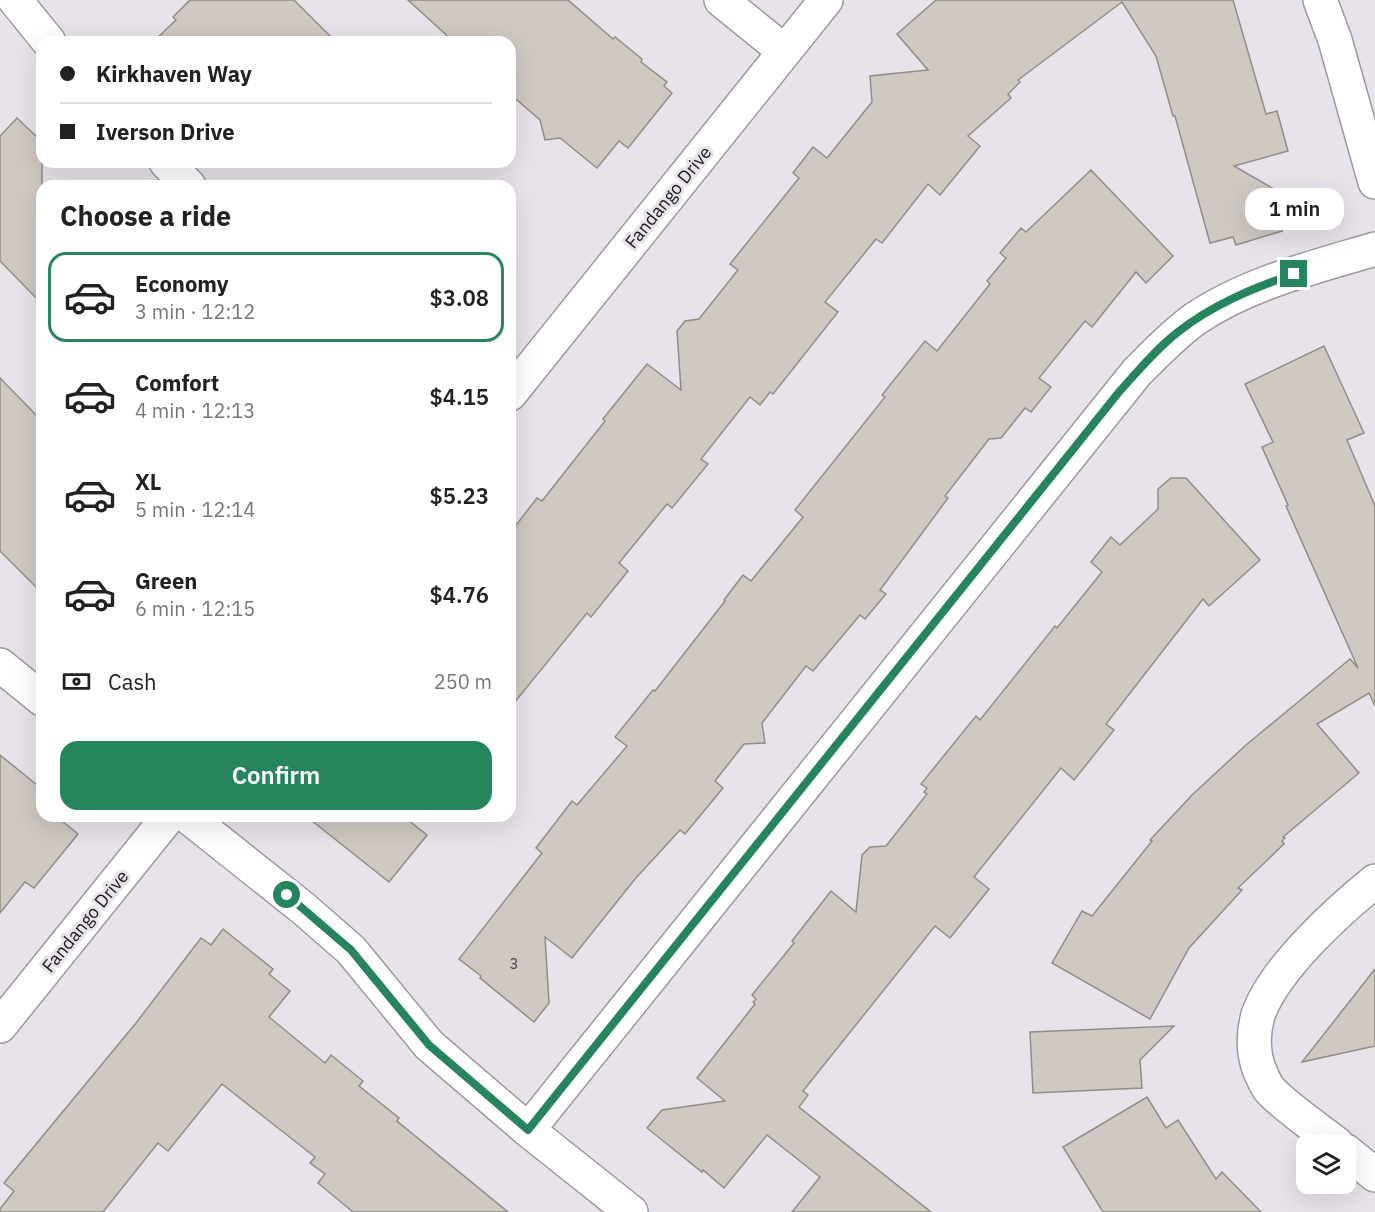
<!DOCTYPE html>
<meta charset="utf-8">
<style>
:root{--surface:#fff;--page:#f2f2f2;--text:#222;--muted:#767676;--line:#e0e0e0;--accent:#27855d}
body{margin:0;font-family:"IBM Plex Sans",sans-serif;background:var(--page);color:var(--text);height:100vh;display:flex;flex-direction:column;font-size:22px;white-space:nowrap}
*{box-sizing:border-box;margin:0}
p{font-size:20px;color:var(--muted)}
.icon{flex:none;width:33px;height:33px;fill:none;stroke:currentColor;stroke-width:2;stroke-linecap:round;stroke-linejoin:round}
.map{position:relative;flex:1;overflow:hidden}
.drawer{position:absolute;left:36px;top:180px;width:480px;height:642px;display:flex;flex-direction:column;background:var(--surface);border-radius:18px;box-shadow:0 6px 24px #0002}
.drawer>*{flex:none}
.guide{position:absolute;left:36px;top:36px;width:480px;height:132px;border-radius:18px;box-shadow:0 6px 24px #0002;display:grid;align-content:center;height:132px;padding:0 24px;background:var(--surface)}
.fabs{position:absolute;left:1296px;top:1134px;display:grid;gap:12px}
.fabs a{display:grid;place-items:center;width:60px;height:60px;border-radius:12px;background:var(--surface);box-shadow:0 6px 24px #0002;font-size:30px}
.end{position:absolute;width:27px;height:27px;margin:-14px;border:8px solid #27855d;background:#fff;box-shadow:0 0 0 3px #fff}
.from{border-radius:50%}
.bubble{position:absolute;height:42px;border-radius:18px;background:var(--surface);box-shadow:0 6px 24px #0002;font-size:20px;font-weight:600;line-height:42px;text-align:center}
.guide b{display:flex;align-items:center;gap:21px;height:57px;font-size:22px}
.guide b+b{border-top:2px solid var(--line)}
.guide i{width:15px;height:15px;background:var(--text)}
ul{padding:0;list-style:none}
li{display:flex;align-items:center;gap:18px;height:90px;margin:0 12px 9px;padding:0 12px;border:3px solid transparent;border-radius:18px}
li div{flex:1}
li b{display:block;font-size:22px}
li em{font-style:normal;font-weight:600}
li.on{border-color:var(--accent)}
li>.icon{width:54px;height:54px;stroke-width:1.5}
h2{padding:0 24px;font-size:27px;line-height:72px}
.pay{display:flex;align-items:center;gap:15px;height:66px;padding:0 24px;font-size:22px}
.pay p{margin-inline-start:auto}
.button{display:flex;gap:12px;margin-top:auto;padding:12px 24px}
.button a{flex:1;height:69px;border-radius:18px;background:var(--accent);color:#fff;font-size:24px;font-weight:600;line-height:69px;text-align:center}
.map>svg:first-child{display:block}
.building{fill:#cfc8c3;stroke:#928c87;stroke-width:1.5}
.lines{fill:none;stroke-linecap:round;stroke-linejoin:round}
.street-casing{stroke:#9d999f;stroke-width:36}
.street{stroke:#fff;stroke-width:33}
.route{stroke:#27855d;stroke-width:8}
.labels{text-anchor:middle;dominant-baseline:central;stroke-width:6;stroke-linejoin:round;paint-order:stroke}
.number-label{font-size:15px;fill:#474545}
.street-label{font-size:18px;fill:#1a191b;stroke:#e8e3ea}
</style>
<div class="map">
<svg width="1375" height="1212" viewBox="0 0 1375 1212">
<rect width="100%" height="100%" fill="#e8e3ea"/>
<g class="building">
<polygon points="190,0 294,0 336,42 153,42 176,20 173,17"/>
<polygon points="408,0 568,0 613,39 615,37 642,59 641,62 667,82 664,86 672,93 628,148 619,141 597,168 560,138 545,140 540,120 510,94 510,42 454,42"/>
<polygon points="936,0 1233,0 1266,114 1277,111 1288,151 1234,166 1298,203 1282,231 1236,245 1233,237 1210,243 1175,116 1173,116 1156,56 1122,2 1018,80 1020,82 1008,94 1011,98 968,136 980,146 940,195 928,184 882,243 876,239 825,302 838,312 773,394 770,392 760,405 750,397 701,459 708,464 672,508 667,504 619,563 628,571 591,617 587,613 510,708 510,533 537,498 542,501 605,421 603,419 647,364 681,390 677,331 685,321 699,319 738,270 730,264 799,178 793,173 813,147 827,158 872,102 870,76 928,70 897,34"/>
<polygon points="17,118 42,142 42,304 0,261 0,136"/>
<polygon points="1091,170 1173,256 1146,283 1136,272 1092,327 1085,321 1039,378 1051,387 1031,412 1025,408 1001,438 989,439 945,496 948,498 880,590 886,594 865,619 860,615 813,671 806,666 762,723 765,743 744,744 715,781 723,788 685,834 680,830 635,879 572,958 545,937 549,1003 534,1022 480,978 481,976 459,959 542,853 536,848 572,801 577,805 627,746 615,737 653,690 655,691 725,601 724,600 743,575 751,581 803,517 795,510 885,397 882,395 925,341 937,351 990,284 987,281 1006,258 1000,253 1021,228 1026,232"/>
<polygon points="1324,346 1364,433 1347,440 1375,506 1375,706 1369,693 1317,724 1359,773 1283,837 1285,838 1282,841 1284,844 1238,888 1242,890 1189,948 1150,1019 1052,963 1082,911 1092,916 1152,841 1150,840 1192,795 1246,745 1350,659 1358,668 1286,506 1288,505 1262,447 1273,442 1245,384"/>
<polygon points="0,378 42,421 42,593 0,551"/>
<polygon points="1171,478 1186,478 1260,560 1209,606 1203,599 1106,724 1114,730 1074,780 1061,768 974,877 989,889 950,938 935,926 803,1091 808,1095 799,1107 931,1212 792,1212 820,1177 767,1135 724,1188 703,1170 702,1172 647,1128 662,1110 725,1101 697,1078 755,1004 753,1002 756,999 752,995 794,943 792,941 831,891 856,912 862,855 870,847 886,846 927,794 924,792 927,788 921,784 976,716 980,720 1055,626 1057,628 1102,572 1091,562 1111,537 1120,545 1158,509 1158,489"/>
<polygon points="0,755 42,789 42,816 56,816 78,834 34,888 25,882 0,913"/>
<polygon points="306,816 403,816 427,835 389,882"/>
<polygon points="223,929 273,969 269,974 290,991 269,1017 325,1063 331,1055 363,1081 359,1086 399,1118 397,1121 508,1212 353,1212 318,1183 325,1174 310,1163 315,1157 222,1084 168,1151 158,1143 103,1212 0,1212 0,1209 14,1191 4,1183 136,1023 201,938 211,945"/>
<polygon points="1375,969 1375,1046 1302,1062"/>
<polygon points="1174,1026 1140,1060 1142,1088 1033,1093 1030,1032"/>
<polygon points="1147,1097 1166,1128 1178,1120 1216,1179 1222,1172 1261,1212 1103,1212 1063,1147"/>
</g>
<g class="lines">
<g class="street-casing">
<g id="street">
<polyline points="15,0 49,42"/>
<polyline points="721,0 784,51"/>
<polyline points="1320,0 1335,40 1375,182"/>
<polyline points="166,162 189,186"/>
<polyline points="510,394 826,0"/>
<polyline points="0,665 42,699"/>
<polyline points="187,816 304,909 351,950 429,1045 528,1130 631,1212"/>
<polyline points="0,1026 169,816"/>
<path d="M528,1130L1137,372C1156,353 1174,334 1195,319C1248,283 1315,267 1375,249"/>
<path d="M1337,1144C1318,1129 1285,1107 1269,1089C1265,1084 1262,1075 1259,1069C1253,1052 1253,1033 1258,1015C1274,969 1338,911 1375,881"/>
<polyline points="1346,1151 1375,1175"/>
</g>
</g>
<use href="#street" class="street"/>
</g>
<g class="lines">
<path class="route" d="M287,895L351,950L429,1045L528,1130L1119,392C1137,372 1156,349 1178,332C1212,305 1253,288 1294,274"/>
</g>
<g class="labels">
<g class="number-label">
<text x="514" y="963">3</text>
</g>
<g class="street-label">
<text transform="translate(668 197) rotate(-51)">Fandango Drive</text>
<text transform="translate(85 921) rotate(-51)">Fandango Drive</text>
</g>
</g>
</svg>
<div class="fabs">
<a><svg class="icon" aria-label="layers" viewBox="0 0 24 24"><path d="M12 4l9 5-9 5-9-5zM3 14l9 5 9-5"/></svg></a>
</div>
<i class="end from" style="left:287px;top:895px"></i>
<i class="end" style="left:1294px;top:274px"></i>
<div class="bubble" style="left:1245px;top:188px;width:99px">1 min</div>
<div class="guide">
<b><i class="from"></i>Kirkhaven Way</b>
<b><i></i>Iverson Drive</b>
</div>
<section class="drawer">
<h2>Choose a ride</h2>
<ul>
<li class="on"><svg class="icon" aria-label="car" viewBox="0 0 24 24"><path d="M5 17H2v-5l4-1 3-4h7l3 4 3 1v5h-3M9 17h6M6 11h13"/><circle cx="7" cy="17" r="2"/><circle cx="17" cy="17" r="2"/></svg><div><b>Economy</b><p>3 min · 12:12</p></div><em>$3.08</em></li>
<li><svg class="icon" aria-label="car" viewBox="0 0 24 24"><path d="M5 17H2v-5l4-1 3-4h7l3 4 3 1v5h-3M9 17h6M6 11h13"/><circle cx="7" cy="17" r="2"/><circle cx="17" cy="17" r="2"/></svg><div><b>Comfort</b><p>4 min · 12:13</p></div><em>$4.15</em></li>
<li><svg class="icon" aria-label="car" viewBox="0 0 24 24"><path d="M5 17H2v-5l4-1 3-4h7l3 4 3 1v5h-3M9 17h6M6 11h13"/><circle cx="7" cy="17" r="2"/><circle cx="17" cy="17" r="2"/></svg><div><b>XL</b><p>5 min · 12:14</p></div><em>$5.23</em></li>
<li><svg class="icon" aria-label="car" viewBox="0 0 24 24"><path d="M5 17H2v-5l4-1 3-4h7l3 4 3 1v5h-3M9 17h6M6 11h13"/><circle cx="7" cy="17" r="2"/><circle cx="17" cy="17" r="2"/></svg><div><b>Green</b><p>6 min · 12:15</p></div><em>$4.76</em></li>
</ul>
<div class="pay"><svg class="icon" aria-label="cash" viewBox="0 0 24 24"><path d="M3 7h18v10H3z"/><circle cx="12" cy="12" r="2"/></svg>Cash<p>250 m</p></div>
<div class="button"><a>Confirm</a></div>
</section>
</div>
